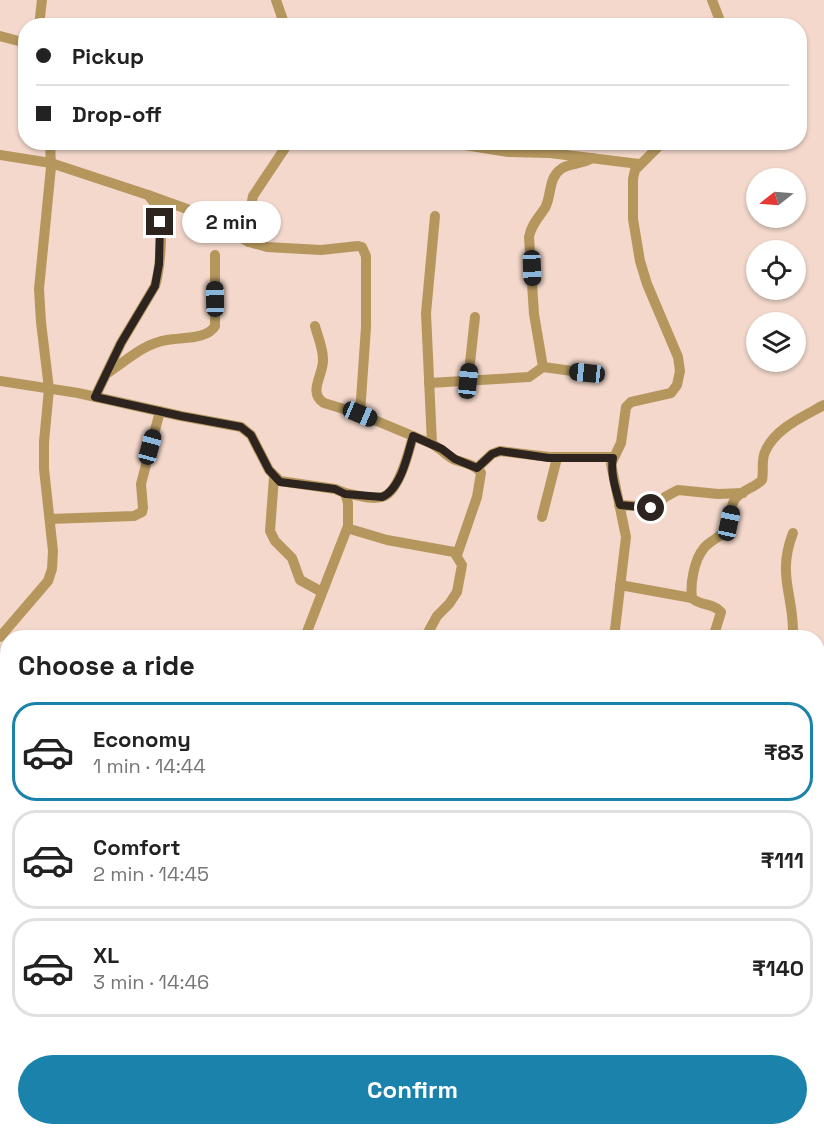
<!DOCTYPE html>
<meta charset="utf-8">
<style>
:root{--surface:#fff;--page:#f6f6f6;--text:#222;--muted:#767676;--line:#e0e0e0;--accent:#1a82ab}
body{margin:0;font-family:"Space Grotesk",sans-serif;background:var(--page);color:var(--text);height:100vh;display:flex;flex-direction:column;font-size:22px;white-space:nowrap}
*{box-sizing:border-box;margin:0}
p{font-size:20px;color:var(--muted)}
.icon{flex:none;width:33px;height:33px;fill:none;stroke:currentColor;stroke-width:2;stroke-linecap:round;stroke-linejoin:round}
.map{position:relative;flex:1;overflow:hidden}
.drawer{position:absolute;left:0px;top:630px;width:825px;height:506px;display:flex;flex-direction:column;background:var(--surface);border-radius:24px 24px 0 0;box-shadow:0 2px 4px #0004}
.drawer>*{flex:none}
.hud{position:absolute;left:18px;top:18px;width:789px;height:132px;border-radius:24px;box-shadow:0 2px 4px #0004;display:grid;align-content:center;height:132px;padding:0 18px;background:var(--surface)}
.needle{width:39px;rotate:253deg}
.tools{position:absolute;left:746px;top:168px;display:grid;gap:12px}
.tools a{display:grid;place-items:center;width:60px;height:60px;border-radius:50%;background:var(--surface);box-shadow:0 2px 4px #0004;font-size:30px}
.end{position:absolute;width:27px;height:27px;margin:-14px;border:8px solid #2e241f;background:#fff;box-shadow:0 0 0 3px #fff}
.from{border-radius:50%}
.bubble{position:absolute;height:42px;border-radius:21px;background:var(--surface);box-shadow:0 2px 4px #0004;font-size:20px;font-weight:700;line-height:42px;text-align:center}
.car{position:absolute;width:18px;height:36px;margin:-18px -9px;border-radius:8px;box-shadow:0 0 4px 2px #0007;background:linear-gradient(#222 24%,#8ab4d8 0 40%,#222 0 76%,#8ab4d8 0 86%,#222 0)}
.hud b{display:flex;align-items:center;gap:21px;height:57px;font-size:22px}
.hud b+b{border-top:2px solid var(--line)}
.hud i{width:15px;height:15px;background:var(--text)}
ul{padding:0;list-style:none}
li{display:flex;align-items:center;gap:18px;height:99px;margin:0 12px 9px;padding:0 6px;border:3px solid var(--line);border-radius:24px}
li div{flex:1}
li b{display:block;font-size:22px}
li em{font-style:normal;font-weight:700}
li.active{border-color:var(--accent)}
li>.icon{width:54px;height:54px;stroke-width:1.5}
h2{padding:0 18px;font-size:27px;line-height:72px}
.action{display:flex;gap:12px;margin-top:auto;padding:12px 18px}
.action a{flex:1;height:69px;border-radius:36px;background:var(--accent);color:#fff;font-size:24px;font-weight:700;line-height:69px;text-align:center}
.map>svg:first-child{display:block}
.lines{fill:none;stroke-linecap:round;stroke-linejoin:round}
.street{stroke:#b5975e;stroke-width:10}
.secondary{stroke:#98752b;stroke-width:15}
.route{stroke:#2e241f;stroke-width:8}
</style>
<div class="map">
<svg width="824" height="1135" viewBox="0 0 824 1135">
<rect width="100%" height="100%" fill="#f3d8cb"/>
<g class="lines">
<g class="street">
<polyline points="276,0 285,26"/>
<polyline points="712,0 722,26"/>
<polyline points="39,26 42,0"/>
<polyline points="0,36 26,43"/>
<polyline points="446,142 508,152 550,153 639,164"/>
<polyline points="0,155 51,163 148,195 187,209 249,242 267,247 321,250 358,246 362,247 366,256 366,327 360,414"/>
<polyline points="249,242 250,211 253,196 289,142"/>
<path d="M315,326C318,337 323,349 323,359C324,375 307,392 324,403L360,414L432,444C440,448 446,455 453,459C463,463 475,464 481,473L477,497L457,555"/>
<path d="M109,372C127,360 145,343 167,340C181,337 207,340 215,326V255"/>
<path d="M587,373L543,367L534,314L529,237C531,225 539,217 545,208C552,195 548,178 561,169C571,162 582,165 592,158"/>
<polyline points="0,381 78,393 181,416 241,427 251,435 269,470 280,481 335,489 345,493 348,503 348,526 350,529 387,540 454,552 462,565 457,592 449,604 437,616 425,638"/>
<polyline points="468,381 475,317"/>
<polyline points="429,383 529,377 543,367"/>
<path d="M95,397L121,343L155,286C160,270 164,227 158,211C157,205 152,200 148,195"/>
<polyline points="432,444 426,313 435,216"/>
<polyline points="477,468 492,454 500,451 549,457 613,457"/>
<polyline points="274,477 270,531 275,541 292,558 300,580 322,592"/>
<path d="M345,493C356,495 371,500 382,497C399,493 409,451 413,436"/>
<polyline points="619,505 656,507 665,497 678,490 718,494 743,493"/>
<polyline points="542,517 557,458"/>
<polyline points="50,519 134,516 142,512 143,508 141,484 160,411"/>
<path d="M793,533C776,577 795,596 793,638"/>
<polyline points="620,585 692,598"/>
<polyline points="0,637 48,581 52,569 53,551 44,469 44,442 49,389 41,322 39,289 51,167 50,142"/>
<polyline points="301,638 307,632 310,624 348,526"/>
<polyline points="614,638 626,537 611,464 621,443 626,407 631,402 671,393 677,385 680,371 678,357 647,284 640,261 633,219 633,179 635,170 663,142"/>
<path d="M713,638L721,612C714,603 700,606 692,598C690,584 694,560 704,548C709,541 720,538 725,530C731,521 729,508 735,499C742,490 754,488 762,480C764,471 761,460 765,452C774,429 804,416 824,405"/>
<polyline points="818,664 824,665"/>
<polyline points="818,711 824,711"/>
<polyline points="0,745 8,742"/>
<polyline points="0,849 8,848"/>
<polyline points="818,1006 824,1005"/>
<polyline points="818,1079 824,1080"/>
<polyline points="601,1128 601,1135"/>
<polyline points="276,1135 277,1128"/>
<polyline points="370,1135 372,1128"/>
</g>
<g class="secondary">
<polyline points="0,1070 8,1073"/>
<polyline points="52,1128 56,1135"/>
</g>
</g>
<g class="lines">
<path class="route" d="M160,222L159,264L155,286L121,343L95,397L181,416L241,427L251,435L269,470L280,482L335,489L345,494L382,497C401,489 408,454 413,436L442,449L455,459L477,468L492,454L500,451L549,458H613C610,473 616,490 620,505L651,508"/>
</g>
</svg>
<div class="tools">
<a><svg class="needle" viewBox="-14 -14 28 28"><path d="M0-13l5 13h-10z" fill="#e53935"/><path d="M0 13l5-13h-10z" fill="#767676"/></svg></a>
<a><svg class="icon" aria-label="locate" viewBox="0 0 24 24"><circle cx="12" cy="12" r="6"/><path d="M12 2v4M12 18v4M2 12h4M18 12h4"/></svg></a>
<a><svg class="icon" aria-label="layers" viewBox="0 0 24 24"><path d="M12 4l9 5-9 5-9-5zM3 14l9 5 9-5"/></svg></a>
</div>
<i class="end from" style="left:651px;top:508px"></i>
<i class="end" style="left:160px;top:222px"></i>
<div class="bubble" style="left:182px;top:201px;width:99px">2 min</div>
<i class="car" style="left:532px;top:268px;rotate:178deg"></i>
<i class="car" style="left:215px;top:299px;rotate:359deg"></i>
<i class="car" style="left:587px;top:373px;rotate:276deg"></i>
<i class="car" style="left:468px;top:381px;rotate:6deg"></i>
<i class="car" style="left:360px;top:414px;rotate:113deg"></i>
<i class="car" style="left:150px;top:447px;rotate:15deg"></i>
<i class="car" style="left:729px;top:523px;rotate:12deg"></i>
<div class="hud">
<b><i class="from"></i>Pickup</b>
<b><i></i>Drop-off</b>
</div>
<section class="drawer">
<h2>Choose a ride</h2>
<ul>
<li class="active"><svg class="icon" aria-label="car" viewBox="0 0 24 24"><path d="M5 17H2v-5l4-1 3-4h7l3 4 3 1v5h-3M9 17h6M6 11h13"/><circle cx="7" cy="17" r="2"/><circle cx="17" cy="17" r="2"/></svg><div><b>Economy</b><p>1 min · 14:44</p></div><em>₹83</em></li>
<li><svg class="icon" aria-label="car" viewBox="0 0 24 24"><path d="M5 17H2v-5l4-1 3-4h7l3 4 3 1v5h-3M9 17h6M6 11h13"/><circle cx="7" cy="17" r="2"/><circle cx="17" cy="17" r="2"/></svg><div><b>Comfort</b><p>2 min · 14:45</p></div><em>₹111</em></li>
<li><svg class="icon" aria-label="car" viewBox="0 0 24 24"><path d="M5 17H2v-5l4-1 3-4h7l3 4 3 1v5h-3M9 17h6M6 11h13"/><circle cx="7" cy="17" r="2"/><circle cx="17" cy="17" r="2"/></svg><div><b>XL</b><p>3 min · 14:46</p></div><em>₹140</em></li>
</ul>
<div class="action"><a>Confirm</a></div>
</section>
</div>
